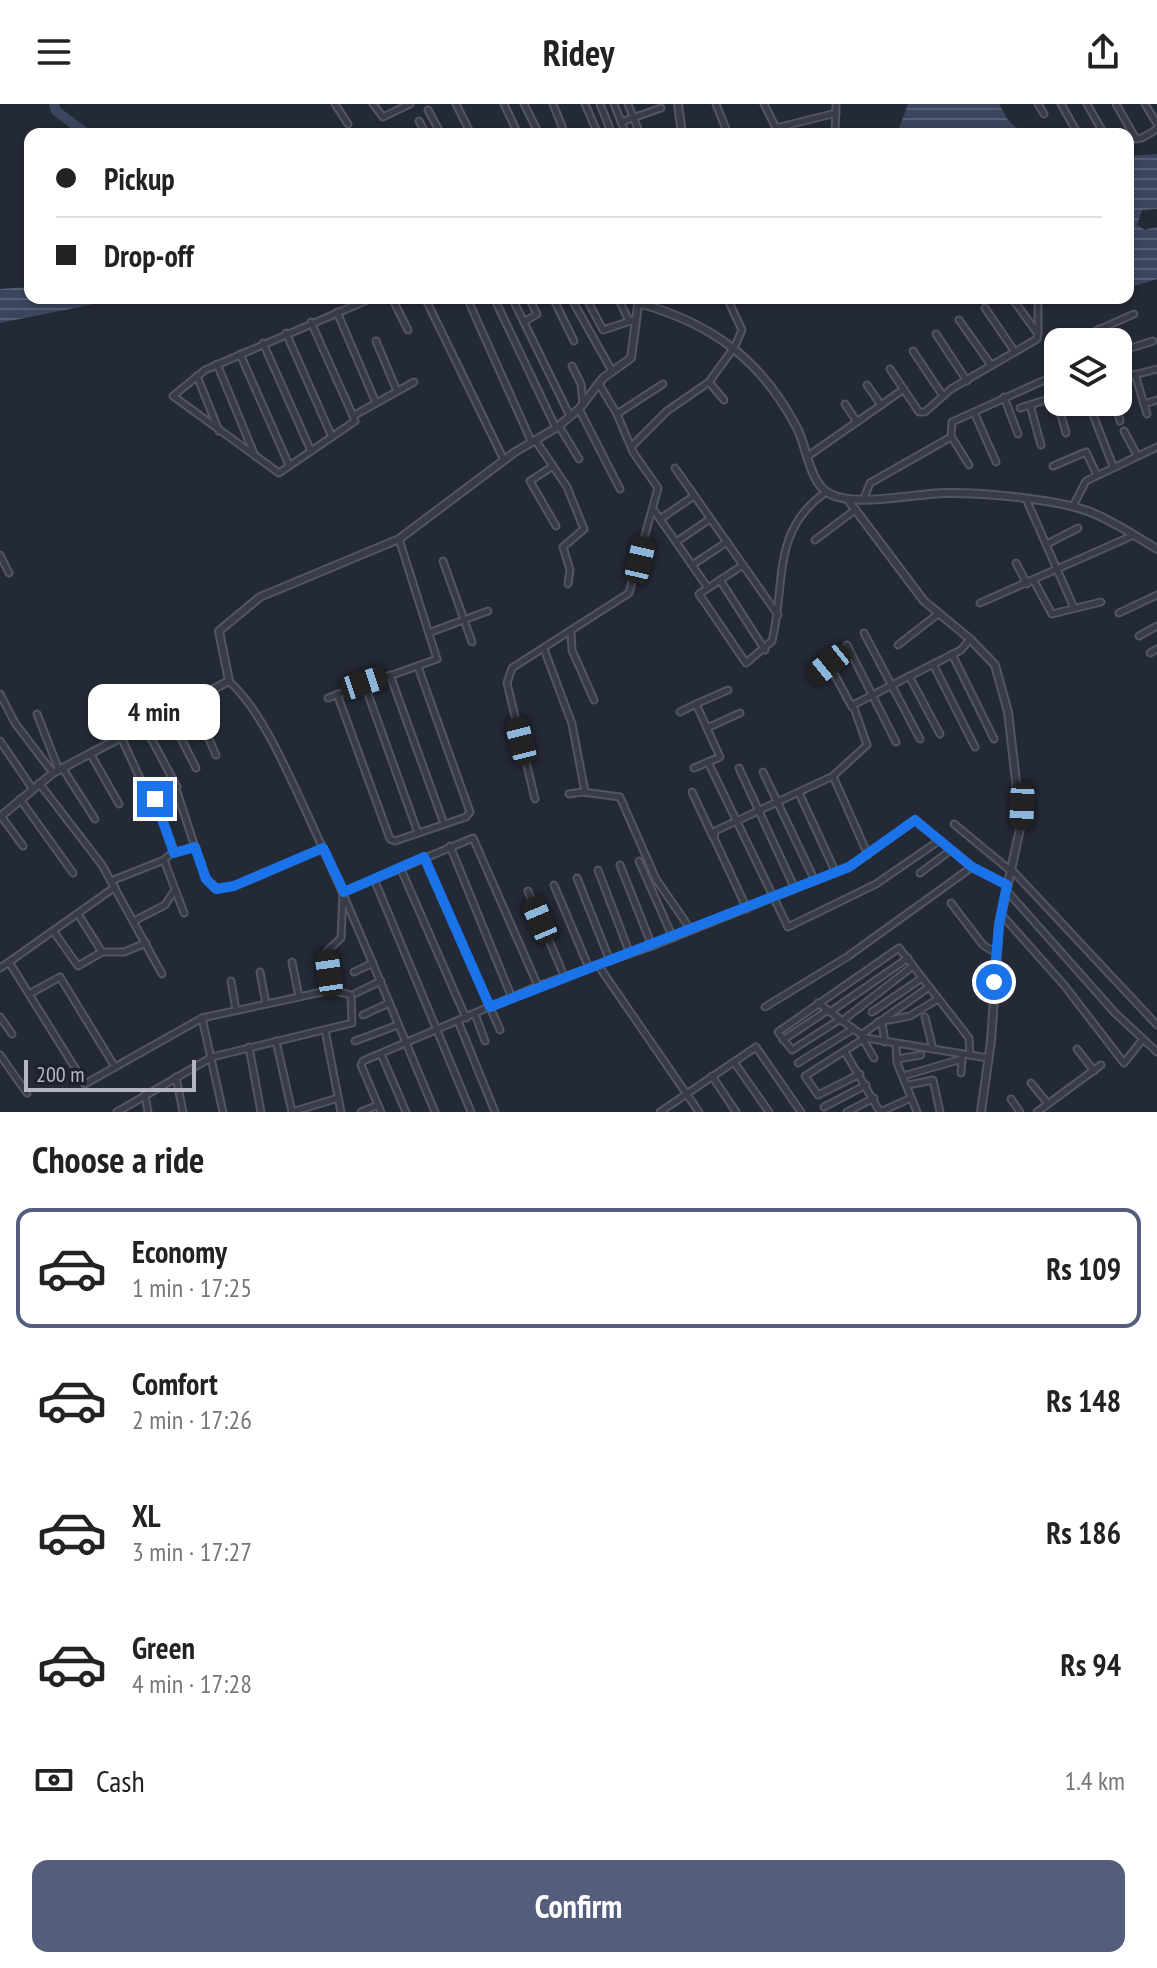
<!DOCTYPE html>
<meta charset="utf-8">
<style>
:root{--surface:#fff;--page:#f6f6f6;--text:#222;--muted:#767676;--line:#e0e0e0;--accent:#545e7c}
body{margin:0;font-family:"PT Sans Narrow",sans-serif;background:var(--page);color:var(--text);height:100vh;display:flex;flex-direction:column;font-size:30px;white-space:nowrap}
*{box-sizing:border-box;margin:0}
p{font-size:26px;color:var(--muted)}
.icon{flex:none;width:44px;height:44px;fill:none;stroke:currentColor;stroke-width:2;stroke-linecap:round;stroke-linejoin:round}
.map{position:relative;height:1008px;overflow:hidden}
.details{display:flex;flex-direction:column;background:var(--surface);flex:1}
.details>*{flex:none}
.hud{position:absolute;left:24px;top:24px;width:1110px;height:176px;border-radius:16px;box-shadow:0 2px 6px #0004;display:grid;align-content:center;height:176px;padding:0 32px;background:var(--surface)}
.controls{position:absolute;left:1044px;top:224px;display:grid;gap:16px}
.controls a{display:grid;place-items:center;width:88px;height:88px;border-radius:16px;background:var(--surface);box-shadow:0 2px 6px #0004;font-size:40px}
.scale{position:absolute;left:24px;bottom:20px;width:172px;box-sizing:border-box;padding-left:8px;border:4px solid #b2b6c3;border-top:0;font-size:22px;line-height:28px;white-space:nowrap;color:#b2b6c3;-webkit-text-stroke:6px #1d212b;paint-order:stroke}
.end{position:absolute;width:36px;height:36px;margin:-18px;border:10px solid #1a73e8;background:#fff;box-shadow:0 0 0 4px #fff}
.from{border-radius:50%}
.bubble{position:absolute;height:56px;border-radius:16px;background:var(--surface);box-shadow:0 2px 6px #0004;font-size:26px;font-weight:700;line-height:56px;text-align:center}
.car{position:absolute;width:24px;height:48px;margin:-24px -12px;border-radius:10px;box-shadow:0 0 6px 2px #0007;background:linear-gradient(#222 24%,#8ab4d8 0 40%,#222 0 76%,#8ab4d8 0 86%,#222 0)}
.hud b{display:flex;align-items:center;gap:28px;height:76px;font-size:30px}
.hud b+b{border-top:2px solid var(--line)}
.hud i{width:20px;height:20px;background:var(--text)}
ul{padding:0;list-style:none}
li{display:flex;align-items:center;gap:24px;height:120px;margin:0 16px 12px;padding:0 16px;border:4px solid transparent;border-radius:16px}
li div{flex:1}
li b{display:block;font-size:30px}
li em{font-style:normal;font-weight:700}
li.on{border-color:var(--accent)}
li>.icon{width:72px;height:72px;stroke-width:1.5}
h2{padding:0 32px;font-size:36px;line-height:96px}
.pay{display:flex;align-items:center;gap:20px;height:88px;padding:0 32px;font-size:30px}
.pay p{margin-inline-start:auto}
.action{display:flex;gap:16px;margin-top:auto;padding:16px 32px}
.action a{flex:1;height:92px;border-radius:16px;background:var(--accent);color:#fff;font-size:32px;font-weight:700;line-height:92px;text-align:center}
header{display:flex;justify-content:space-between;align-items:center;height:104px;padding:0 32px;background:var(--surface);font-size:36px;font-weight:700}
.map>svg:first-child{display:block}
.water{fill:url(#water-rules)}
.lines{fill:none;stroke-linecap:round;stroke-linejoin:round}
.river{stroke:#3b455d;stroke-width:10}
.minor-casing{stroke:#525661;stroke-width:9}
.tertiary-casing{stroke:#525661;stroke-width:10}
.minor{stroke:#373c47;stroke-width:5}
.tertiary{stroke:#373c47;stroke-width:6}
.route{stroke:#1a73e8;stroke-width:10}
</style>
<header><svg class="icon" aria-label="menu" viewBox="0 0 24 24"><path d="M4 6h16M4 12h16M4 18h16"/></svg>Ridey<svg class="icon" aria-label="share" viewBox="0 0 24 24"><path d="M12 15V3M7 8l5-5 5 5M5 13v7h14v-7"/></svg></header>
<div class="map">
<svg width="1157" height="1008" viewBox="0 0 1157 1008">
<defs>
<pattern id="water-rules" width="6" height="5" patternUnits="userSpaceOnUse" patternTransform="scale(2)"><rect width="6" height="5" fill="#3b455d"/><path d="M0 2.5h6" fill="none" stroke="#555e73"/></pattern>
</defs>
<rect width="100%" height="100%" fill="#242936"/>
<g class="water">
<polygon points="908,0 999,0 1008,16 1023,30 897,30"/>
<polygon points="1157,50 1157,105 1142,106 1137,121 1145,126 1157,123 1157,175 1128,184 1128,52"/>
<polygon points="30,183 30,194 124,194 0,219 0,185"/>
</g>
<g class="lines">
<polyline class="river" points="54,0 56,7 87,30"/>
<g class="minor-casing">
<g id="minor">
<polyline points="335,0 348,20"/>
<polyline points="373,0 383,13 410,0"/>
<polyline points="456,0 471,30"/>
<polyline points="504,0 518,30"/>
<polyline points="524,0 539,30"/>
<polyline points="553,0 565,30"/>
<polyline points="585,0 598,30"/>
<polyline points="600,0 612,30"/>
<polyline points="614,0 626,30"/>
<polyline points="628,0 640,30"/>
<polyline points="716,0 728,30"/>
<polyline points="764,0 776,24 836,9"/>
<polyline points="1038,0 1044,10"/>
<polyline points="1061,0 1078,30"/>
<polyline points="1087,0 1104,30"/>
<polyline points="1116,0 1136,35"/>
<polyline points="1145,0 1157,20"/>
<polyline points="428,6 441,30"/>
<polyline points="419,17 426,30"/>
<polyline points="621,18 661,4"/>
<polyline points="835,30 836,0"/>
<polyline points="1128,35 1142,34 1157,25"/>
<polyline points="372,194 205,266 173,292 279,369 355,317 353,312 414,278"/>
<polyline points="392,194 408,226"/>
<polyline points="425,194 504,356"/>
<polyline points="467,194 532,339"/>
<polyline points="494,194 556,324"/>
<polyline points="512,194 570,312"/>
<polyline points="553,194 574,237"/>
<polyline points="571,194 612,267"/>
<polyline points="586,194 603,226 634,216"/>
<polyline points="618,194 629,217"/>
<polyline points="985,204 1015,248"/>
<polyline points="337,208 376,299"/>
<polyline points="959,216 991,261"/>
<polyline points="311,218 353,312"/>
<polyline points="524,218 537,210 529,194"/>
<polyline points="1099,225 1104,238"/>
<polyline points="286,229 332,333"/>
<polyline points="1038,229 1038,194"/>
<polyline points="936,230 967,277"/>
<polyline points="376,237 397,287"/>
<polyline points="1071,238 1134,210"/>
<polyline points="263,239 311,347"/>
<polyline points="913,247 943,292"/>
<polyline points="1118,248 1153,237"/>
<polyline points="240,250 289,361"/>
<polyline points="217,260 255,352"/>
<polyline points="572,262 581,280 583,299"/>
<polyline points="890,265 919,308 925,308 951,285 1037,235 1038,230 1012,194"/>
<polyline points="1135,270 1147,310"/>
<polyline points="197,272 219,327"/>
<polyline points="1118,275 1157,265"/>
<polyline points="709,278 724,296"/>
<polyline points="867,281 881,301"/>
<polyline points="1004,293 1018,330"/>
<polyline points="1056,293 1066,329"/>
<polyline points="1088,298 1113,362"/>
<polyline points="1115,298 1120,317"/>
<polyline points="845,300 857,318"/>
<polyline points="1144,300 1157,296"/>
<polyline points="1030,301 1041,341"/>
<polyline points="1020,304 1058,292"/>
<polyline points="579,305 620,385"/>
<polyline points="974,308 996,358"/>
<polyline points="617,310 663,280"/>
<polyline points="559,322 579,355"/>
<polyline points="1124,327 1137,351"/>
<polyline points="951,332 969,361"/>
<polyline points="536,337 567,383 584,425 563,443 570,466 568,480"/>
<polyline points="631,343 667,307 709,278 735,242 742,226 727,194"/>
<polyline points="808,352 904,285"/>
<polyline points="553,362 530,377 556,422"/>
<polyline points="1053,362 1086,348 1097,371"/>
<polyline points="675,364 778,511"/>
<polyline points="864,394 870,379 951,333 952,318 1058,270"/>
<polyline points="1027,397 1074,504"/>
<polyline points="1073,402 1086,377 1157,343"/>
<polyline points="653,405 708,484"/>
<polyline points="660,415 694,392"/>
<polyline points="815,436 855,406"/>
<polyline points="676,438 710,415"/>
<polyline points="1047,440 1078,424"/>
<polyline points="0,451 9,469"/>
<polyline points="443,457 472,538"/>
<polyline points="1016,459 1027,480"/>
<polyline points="692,461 727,438"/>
<path d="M743,461L699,490L746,559L772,537C786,479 771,426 826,388"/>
<polyline points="720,476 765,546"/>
<polyline points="1034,477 1052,510 1101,498"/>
<polyline points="980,499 1134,431"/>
<polyline points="1119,509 1157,491"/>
<polyline points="431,528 488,507"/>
<polyline points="571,529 572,546 594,596"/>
<polyline points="864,529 920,635"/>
<polyline points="1139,532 1157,522"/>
<polyline points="847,541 896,638"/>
<polyline points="898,541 938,510"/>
<polyline points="544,545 572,620 585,688"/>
<polyline points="1150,549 1157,545"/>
<polyline points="952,550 994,635"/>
<polyline points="825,553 852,603"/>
<polyline points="933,560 975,643"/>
<polyline points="816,570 829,560"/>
<polyline points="390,571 444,720"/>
<polyline points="909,572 940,630"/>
<path d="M229,577C261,606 286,665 304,703C351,804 392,906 435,1008"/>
<polyline points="364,579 418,729"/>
<polyline points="0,590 15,619 53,669"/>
<polyline points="337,590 390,735 395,737 466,713 470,708 418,563"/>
<polyline points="328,594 437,555 399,435"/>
<polyline points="192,596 216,651"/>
<polyline points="696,600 728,586"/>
<polyline points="680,608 696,600 720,653 708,658"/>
<polyline points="168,609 196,664"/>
<polyline points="37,610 59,666"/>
<polyline points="144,621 177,683 154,694"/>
<polyline points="707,624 740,609"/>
<polyline points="121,633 149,694 155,695 174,747 164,756 184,809"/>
<polyline points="0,637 32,684"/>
<polyline points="90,649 119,700"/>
<polyline points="694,664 708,658 788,823 876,780 940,736"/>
<polyline points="739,664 795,785"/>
<polyline points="63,665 95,715"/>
<polyline points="763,668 815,777"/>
<polyline points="833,672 868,751"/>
<polyline points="39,679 102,761 162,870"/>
<polyline points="692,688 713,733"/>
<polyline points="799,689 836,769"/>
<polyline points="569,690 583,688 620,693 656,775 691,826"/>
<polyline points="20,695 73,769"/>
<polyline points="535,695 507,579 512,564 629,489 658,384 633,348 617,310 599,280"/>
<polyline points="1,712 23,742"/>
<polyline points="954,720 1011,767"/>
<polyline points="450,742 512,894"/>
<polyline points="195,743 206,775 218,785 234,782 323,744"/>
<polyline points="174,749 195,743 176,685"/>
<polyline points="424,753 500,926"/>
<polyline points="639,757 673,834"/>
<polyline points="620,761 652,842"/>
<polyline points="400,763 466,914"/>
<polyline points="1011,765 1157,921"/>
<polyline points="598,766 630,850"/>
<polyline points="920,769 951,746"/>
<polyline points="577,774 610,857"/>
<polyline points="374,775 471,1008"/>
<polyline points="111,777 164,756"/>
<polyline points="554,781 589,864"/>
<polyline points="1006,786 1115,909 1157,948"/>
<polyline points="528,787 565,874"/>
<polyline points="344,788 473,734 538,882"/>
<polyline points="951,799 983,841 996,849"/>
<polyline points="747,805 714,734 715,727 833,672 867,641 853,601 961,546 970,535"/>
<polyline points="78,810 102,848"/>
<polyline points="1001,810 1064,881 1124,959 1143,935"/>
<polyline points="134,817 165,801 175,786"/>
<polyline points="54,828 78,862 102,848 124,848 146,839"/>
<polyline points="9,858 115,783"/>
<polyline points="292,858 299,893"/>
<polyline points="598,861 699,1008"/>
<polyline points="0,864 9,858 85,980 202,914"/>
<polyline points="260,868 266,900"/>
<polyline points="354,868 373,859"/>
<polyline points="231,877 236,906"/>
<polyline points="31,889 60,873 115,963"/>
<polyline points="356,889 381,877"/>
<polyline points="818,899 866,934 988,954"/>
<polyline points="765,903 847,853 972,763"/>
<polyline points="830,908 908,854"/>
<polyline points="872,908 922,874"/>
<polyline points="475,910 485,937"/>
<polyline points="363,911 389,899"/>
<polyline points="0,913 12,930"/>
<polyline points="925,913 933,945"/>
<polyline points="839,916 792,946 778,928 899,844 969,934 970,951"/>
<polyline points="458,917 495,1008"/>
<polyline points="842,917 913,862"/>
<polyline points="878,918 910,912 938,895"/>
<polyline points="882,919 885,938"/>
<polyline points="325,926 341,1008"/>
<polyline points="861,931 929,883"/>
<polyline points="863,935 874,954"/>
<polyline points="783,936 828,906"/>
<polyline points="276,937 292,1008"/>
<polyline points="355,937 398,921"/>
<polyline points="896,940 897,959 917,1008"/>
<polyline points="249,943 261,1008"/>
<polyline points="1077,945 1094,967"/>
<polyline points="845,948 880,1008"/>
<polyline points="381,950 406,1008"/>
<polyline points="0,951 27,989"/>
<polyline points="897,955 921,951"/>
<polyline points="734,958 769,1008"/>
<polyline points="798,959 853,925"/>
<polyline points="961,969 962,954"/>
<polyline points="860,970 818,991 805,972 865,934"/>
<polyline points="712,972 736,1008"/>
<polyline points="903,972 962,955"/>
<polyline points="176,973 183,1008"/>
<polyline points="1031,979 1048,1000"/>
<polyline points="908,981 933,976 940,1008"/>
<polyline points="145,991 148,1008"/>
<polyline points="1011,995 1020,1008"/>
<polyline points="824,1003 866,981"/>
<polyline points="117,1008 212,953 352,919 351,891 331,886"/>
<polyline points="223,1008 202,914 331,886 327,847 341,834 343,789"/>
<polyline points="292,1008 338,994"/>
<polyline points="361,1008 378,1001"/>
<polyline points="381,1008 361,961 363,957 538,882 652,842 849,763 915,716 972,763 1007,781"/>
<polyline points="660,1008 756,943 801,1008"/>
<polyline points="847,1008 874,994"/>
<polyline points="880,1008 911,994"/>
<polyline points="1037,1008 1101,961"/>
</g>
</g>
<g class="tertiary-casing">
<g id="tertiary">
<polyline points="678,0 682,30"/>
<path d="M638,199C712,219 762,256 798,326C807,345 810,380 830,390C855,403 914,390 944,389C981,388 1054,395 1088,407C1112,416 1135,432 1157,445"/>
<polyline points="848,396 924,497 970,535 995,561 1008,608 1021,720 999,821 991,937 981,1008"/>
<polyline points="0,713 53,669 229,577 219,527 260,493 399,435 515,348 556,324 579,305 603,274 631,254 639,194"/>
</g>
</g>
<use href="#minor" class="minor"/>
<use href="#tertiary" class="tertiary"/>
</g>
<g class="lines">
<polyline class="route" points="155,695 174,749 195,743 206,775 216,785 234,782 323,744 344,788 424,753 490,903 849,763 915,716 972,763 1007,781 999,821 994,878"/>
</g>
</svg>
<div class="controls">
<a><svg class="icon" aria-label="layers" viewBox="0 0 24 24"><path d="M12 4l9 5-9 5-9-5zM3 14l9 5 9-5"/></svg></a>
</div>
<div class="scale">200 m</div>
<i class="end from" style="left:994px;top:878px"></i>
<i class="end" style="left:155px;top:695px"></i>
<div class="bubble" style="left:88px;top:580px;width:132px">4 min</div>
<i class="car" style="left:640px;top:456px;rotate:13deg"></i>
<i class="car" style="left:829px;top:560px;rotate:231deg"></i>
<i class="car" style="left:364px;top:579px;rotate:72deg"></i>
<i class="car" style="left:521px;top:637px;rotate:346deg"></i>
<i class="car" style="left:1022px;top:702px;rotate:182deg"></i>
<i class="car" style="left:540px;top:816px;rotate:337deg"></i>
<i class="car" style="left:329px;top:869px;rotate:352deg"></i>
<div class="hud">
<b><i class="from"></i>Pickup</b>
<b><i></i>Drop-off</b>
</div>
</div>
<section class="details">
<h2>Choose a ride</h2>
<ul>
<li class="on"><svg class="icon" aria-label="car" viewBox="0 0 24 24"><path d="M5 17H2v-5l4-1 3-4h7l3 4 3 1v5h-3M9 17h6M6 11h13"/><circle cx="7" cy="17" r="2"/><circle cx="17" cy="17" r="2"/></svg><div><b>Economy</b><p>1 min · 17:25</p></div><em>Rs 109</em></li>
<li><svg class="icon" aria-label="car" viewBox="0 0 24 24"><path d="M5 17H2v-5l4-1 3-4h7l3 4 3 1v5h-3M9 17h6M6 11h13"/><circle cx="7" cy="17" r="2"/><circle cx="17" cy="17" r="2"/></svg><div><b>Comfort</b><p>2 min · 17:26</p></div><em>Rs 148</em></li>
<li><svg class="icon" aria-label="car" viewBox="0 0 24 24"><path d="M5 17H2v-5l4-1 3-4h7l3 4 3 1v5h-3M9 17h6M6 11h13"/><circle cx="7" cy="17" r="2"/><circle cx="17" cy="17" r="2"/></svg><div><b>XL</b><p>3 min · 17:27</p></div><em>Rs 186</em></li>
<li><svg class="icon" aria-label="car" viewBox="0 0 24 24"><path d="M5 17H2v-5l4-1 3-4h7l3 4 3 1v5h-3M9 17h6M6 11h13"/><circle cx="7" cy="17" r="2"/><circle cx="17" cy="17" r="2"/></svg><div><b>Green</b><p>4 min · 17:28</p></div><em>Rs 94</em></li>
</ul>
<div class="pay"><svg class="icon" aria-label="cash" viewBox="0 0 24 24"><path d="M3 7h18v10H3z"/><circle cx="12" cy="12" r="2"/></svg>Cash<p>1.4 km</p></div>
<div class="action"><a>Confirm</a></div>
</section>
